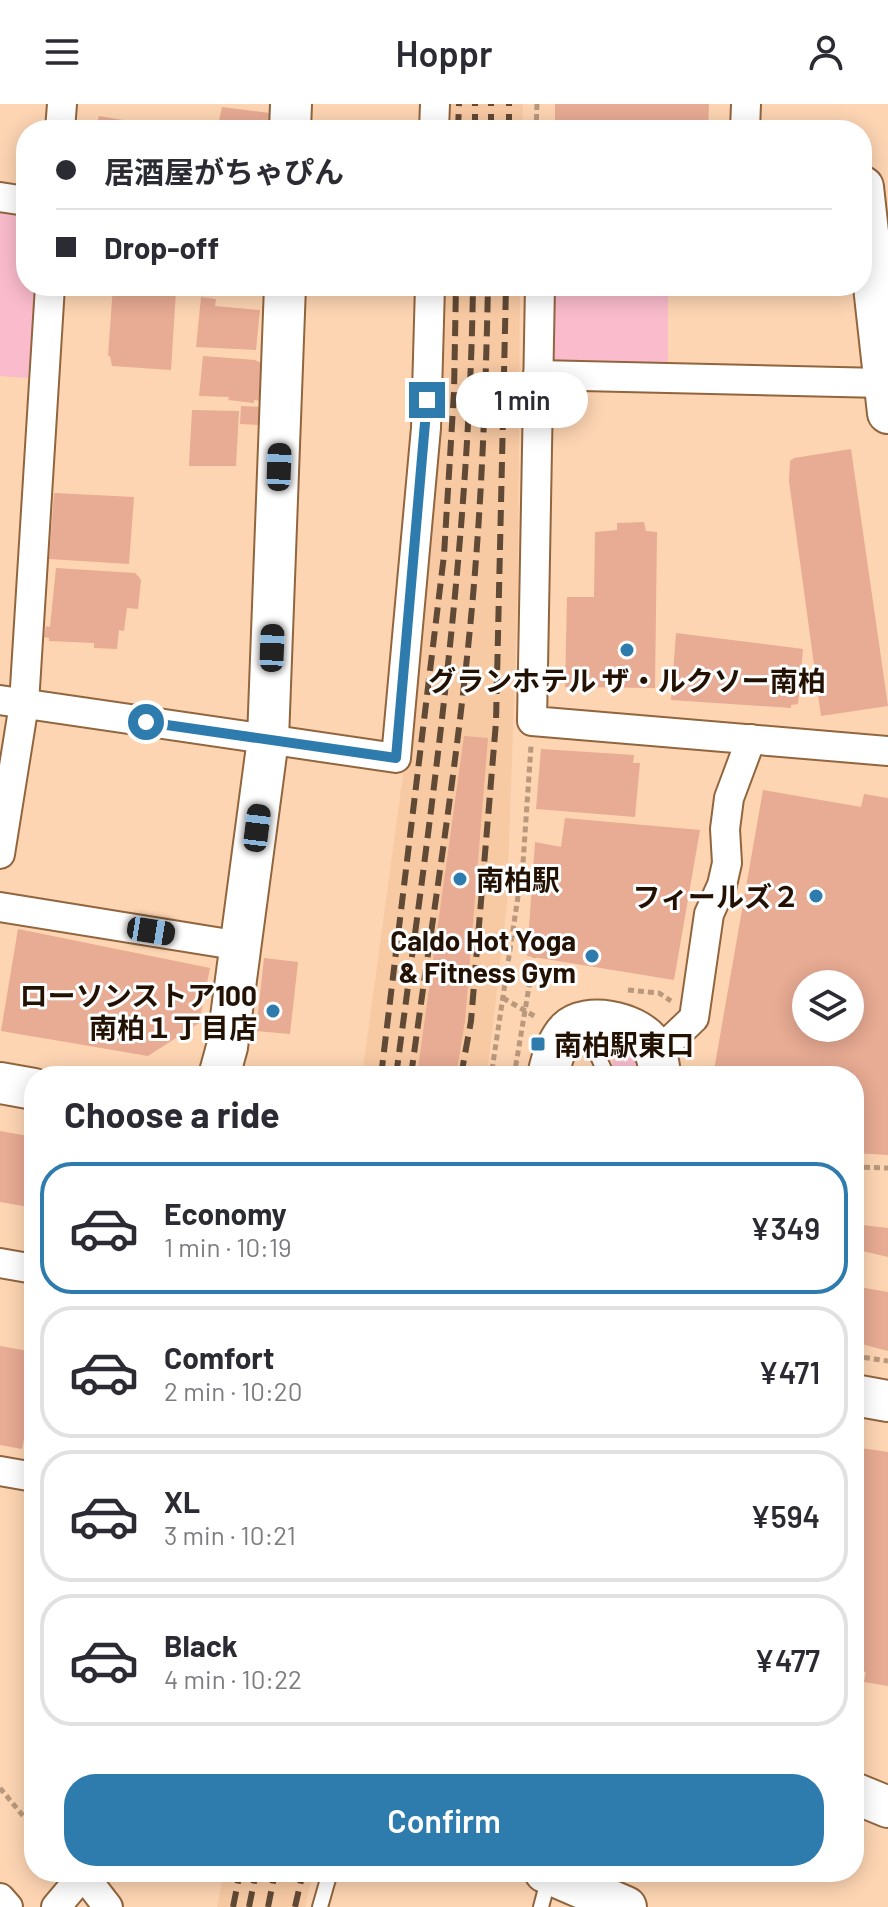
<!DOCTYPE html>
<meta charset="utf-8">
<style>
:root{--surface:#fff;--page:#f7f7f7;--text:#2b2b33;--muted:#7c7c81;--line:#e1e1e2;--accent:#2e7bae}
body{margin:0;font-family:Barlow,"Noto Sans JP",sans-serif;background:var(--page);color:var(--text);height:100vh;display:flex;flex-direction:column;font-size:30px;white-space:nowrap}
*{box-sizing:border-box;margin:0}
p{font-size:26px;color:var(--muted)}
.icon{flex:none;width:44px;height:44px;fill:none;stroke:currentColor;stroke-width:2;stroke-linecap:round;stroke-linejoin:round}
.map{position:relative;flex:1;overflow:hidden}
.panel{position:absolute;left:24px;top:962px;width:840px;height:816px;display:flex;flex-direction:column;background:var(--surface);border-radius:32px;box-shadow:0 4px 20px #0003}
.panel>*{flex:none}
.top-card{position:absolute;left:16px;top:16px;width:856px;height:176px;border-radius:32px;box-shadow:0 4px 20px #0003;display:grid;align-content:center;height:176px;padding:0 40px;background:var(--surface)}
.fabs{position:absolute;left:792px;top:866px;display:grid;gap:16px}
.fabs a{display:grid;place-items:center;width:72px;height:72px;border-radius:50%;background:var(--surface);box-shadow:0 4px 20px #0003;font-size:40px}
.end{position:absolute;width:36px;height:36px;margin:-18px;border:10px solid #2e7bae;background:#fff;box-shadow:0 0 0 4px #fff}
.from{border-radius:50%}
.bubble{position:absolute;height:56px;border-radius:28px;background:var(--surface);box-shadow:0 4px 20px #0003;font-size:26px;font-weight:600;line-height:56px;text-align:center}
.car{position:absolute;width:24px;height:48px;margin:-24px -12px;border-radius:10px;box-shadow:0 0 6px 2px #0007;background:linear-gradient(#222 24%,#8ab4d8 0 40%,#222 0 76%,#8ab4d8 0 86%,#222 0)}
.top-card b{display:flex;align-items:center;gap:28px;height:76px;font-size:30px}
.top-card b+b{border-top:2px solid var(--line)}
.top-card i{width:20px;height:20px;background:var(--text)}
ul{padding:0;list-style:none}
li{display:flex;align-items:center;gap:24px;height:132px;margin:0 16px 12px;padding:0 24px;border:4px solid var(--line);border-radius:32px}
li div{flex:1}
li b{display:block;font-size:30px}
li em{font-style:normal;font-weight:600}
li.selected{border-color:var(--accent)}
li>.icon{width:72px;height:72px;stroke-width:1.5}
h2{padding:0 40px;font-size:36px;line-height:96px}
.cta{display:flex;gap:16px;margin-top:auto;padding:16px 40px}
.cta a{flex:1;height:92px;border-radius:32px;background:var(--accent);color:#fff;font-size:32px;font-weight:600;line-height:92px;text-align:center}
header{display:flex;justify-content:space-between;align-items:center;height:104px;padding:0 40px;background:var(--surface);font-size:36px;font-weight:600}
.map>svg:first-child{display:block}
.built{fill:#f8caa4}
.green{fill:#fabccc}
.building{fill:#e8ab93;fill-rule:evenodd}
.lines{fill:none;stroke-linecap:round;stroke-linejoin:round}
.lane-casing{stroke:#91653d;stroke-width:18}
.street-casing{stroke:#91653d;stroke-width:32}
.secondary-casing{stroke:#91653d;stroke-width:44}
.path{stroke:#b9987c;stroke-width:5;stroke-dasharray:6 4;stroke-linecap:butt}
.lane{stroke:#fff;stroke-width:14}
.street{stroke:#fff;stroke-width:28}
.secondary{stroke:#fff;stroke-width:40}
.rail{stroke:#604935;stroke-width:6;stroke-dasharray:16 8;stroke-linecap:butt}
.path-bridge{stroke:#b9987c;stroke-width:5;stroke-dasharray:6 4;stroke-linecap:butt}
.route{stroke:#2e7bae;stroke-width:10}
.poi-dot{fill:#2e7bae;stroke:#fefefe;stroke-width:3}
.labels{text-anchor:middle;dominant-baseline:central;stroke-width:6;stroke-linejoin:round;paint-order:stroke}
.poi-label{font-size:28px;font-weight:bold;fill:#231203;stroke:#fefefe;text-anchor:end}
</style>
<header><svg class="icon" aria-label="menu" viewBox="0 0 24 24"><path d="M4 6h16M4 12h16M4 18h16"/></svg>Hoppr<svg class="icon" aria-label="person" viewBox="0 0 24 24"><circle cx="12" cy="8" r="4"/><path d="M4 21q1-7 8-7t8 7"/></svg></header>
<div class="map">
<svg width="888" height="1803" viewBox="0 0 888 1803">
<rect width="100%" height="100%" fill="#fdd5b3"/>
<g class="built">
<polygon points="439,0 523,0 522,26 439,26"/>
<polygon points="432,182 520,182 518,483 507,799 487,972 362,972 418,561"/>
<polygon points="224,1768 313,1768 305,1803 217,1803"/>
</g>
<g class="green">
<polygon points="0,105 26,108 26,182 37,182 28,274 0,272"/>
<polygon points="550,182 668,182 668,260 557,258 549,249"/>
<polygon points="595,936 624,938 640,960 640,972 615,972 612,957"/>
</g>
<g class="building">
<polygon points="555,0 709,0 708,26 555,26"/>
<polygon points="222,3 270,9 268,26 217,26"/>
<polygon points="99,12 123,16 122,26 95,26"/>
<polygon points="113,182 179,182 179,187 176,187 171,266 112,262 110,252 108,252"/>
<polygon points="201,193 216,195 215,202 260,206 256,246 196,243"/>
<polygon points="203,252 255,256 265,261 262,297 254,296 254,299 228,296 229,293 199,292"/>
<polygon points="241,302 262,303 262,321 240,320"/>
<polygon points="192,306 239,307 236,362 189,362"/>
<polygon points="851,345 888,602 821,612 789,377 790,357 794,354"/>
<polygon points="54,389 134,393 129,460 49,455"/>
<polygon points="644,418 646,427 657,428 655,584 565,583 567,493 594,493 595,428 617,426 617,419"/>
<polygon points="56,464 135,469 138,472 141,476 138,505 127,504 124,527 119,526 117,545 94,544 94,539 49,537 49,534 44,533 46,522 50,523"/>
<polygon points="676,529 803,545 798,600 791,601 791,604 671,596"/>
<polygon points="464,632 488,634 465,917 456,972 417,972"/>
<polygon points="541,645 634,651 633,659 640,659 635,713 536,705"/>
<path d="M763,686L861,703L864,690L888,694V1051L854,1049V972H713ZM806,880H850V924H806Z"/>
<polygon points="565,714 700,726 674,876 527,852 535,738 561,743"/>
<polygon points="18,825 210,864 199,919 148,952 1,927"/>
<polygon points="264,854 298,858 290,930 256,927"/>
<polygon points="0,1027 34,1033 34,1104 0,1098"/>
<polygon points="854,1120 888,1124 888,1153 854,1145"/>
<polygon points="854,1182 888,1188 888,1247 854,1238"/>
<polygon points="0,1242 34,1248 34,1282 22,1345 0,1341"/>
<polygon points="854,1343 888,1348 888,1582 864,1578 866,1568 854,1566"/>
<polygon points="33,1396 34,1397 34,1431 25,1429"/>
</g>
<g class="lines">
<g class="lane-casing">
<g id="lane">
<polyline points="572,928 597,950 607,972"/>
<polyline points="320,1803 330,1768"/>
<polyline points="541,1803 549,1773"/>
</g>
</g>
<g class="street-casing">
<g id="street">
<polyline points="60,26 62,0"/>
<polyline points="434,26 435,0"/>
<polyline points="745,26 746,0"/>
<polyline points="0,93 26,97"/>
<polyline points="540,182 532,617 888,647"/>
<polyline points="538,271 883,279"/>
<polyline points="0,596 396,654 426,324 430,182"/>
<polyline points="0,750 24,600 50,182"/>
<polyline points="0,803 241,842"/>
<polyline points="655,946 672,935 694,914 709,810 722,781 727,759 725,725 729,694 751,635"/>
<polyline points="0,1159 34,1165"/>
<polyline points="0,1367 34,1373"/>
<polyline points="81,1768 108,1803"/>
<polyline points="0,1794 8,1803"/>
<polyline points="56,1803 72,1784 76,1768"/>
</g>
</g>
<g class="secondary-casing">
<g id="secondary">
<polyline points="290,26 291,0"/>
<polyline points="863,83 888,309"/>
<polyline points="219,972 227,943 268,635 285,182"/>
<path d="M548,972C551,957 556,938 568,926C587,908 633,918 649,937C657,948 659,959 660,972"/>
<polyline points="0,979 34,985"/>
<polyline points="854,1291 888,1297"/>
<polyline points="854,1689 888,1703"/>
<polyline points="545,1768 626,1803"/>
</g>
</g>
<g class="path">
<polyline points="536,26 537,0"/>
<polyline points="628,886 659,889 671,897"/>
<polyline points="503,894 536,913"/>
<polyline points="492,966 523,759 531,642"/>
<polyline points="854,1063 888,1064"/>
<polyline points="854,1252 888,1257"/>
<polyline points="0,1684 34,1725"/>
</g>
<use href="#lane" class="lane"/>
<use href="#street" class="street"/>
<use href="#secondary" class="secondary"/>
<g class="rail">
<polyline points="458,26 459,0"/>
<polyline points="475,26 475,0"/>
<polyline points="491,26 491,0"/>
<polyline points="509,26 509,0"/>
<polyline points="381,972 444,451 454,288 456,182"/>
<path d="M396,972C431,709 469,447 473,182"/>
<path d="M411,972C434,800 463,628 476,455C483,364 486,273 488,182"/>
<polyline points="461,972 471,917 496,618 506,182"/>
<polyline points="233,1803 240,1768"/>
<polyline points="249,1803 256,1768"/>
<polyline points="268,1803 275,1768"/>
<polyline points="295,1803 303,1768"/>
</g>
<polyline class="path-bridge" points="514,972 534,853"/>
</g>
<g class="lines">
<polyline class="route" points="146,618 396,654 427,296"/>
</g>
<g class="poi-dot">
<circle cx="627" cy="546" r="8"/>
<circle cx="460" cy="775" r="8"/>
<circle cx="816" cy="792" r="8"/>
<circle cx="592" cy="852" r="8"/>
<circle cx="273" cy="907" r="8"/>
<rect x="530" y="932" width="16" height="16" rx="4"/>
</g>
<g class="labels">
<g class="poi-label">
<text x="627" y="576" text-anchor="middle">グランホテル ザ・ルクソー南柏</text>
<text x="476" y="775" text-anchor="start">南柏駅</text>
<text x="800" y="792">フィールズ２</text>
<text x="576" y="836">Caldo Hot Yoga<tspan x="576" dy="32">&amp; Fitness Gym</tspan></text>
<text x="257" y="891">ローソンストア100<tspan x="257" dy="32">南柏１丁目店</tspan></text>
<text x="554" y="940" text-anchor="start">南柏駅東口</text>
</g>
</g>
</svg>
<div class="fabs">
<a><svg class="icon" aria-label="layers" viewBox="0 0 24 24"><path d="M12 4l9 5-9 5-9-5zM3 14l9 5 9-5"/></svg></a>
</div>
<i class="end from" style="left:146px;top:618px"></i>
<i class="end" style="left:427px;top:296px"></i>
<div class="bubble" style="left:456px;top:268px;width:132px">1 min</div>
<i class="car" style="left:279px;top:363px;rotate:2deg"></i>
<i class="car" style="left:272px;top:544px;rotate:2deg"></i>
<i class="car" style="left:257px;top:724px;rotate:7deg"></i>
<i class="car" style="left:151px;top:827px;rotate:99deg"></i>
<div class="top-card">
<b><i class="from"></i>居酒屋がちゃぴん</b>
<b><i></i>Drop-off</b>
</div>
<section class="panel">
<h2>Choose a ride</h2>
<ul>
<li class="selected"><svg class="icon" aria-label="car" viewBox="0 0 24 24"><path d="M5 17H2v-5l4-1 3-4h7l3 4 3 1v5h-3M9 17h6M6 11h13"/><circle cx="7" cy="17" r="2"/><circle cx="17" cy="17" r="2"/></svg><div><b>Economy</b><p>1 min · 10:19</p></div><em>¥349</em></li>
<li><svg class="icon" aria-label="car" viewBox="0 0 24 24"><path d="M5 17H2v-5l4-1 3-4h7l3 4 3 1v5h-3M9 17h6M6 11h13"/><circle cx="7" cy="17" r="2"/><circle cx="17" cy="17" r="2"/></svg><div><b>Comfort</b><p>2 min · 10:20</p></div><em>¥471</em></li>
<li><svg class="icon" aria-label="car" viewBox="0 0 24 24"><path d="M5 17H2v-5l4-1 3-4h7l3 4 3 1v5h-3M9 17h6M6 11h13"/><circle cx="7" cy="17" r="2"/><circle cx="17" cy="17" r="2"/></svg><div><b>XL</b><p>3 min · 10:21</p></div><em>¥594</em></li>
<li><svg class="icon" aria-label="car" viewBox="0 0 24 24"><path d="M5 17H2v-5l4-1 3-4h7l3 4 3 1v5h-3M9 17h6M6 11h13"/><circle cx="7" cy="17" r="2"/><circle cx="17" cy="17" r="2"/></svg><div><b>Black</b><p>4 min · 10:22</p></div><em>¥477</em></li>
</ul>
<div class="cta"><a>Confirm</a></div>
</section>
</div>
